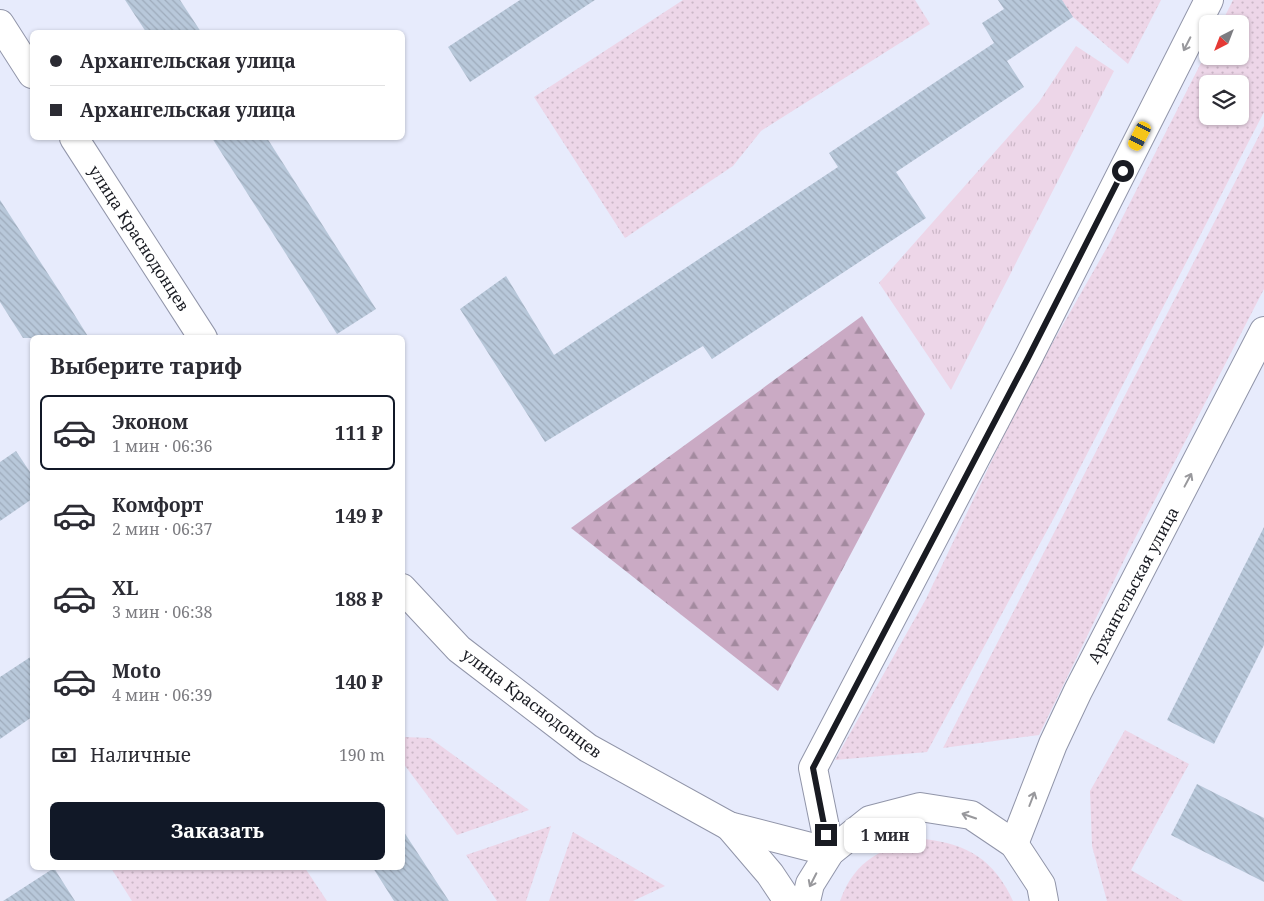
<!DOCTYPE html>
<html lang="ru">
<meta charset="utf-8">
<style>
:root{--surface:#fff;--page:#f7f7f7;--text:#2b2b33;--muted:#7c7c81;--line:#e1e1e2;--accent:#111827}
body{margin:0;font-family:"Noto Serif",serif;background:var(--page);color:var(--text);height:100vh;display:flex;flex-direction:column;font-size:19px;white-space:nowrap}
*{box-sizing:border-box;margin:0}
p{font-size:16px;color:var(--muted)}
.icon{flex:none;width:28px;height:28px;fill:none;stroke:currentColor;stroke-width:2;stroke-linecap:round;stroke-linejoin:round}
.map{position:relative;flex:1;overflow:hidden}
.details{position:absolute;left:30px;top:335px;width:375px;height:535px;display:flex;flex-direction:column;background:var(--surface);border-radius:8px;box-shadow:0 1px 4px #0004}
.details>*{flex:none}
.top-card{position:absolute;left:30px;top:30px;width:375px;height:110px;border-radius:8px;box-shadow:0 1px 4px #0004;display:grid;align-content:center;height:110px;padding:0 20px;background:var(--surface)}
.needle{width:32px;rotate:222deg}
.fabs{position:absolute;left:1199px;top:15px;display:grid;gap:10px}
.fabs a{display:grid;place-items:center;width:50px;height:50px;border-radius:8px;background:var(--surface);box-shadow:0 1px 4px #0004;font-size:25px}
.end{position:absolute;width:22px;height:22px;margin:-11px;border:6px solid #191b22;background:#fff;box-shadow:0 0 0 2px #fff}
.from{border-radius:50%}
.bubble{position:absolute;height:35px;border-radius:8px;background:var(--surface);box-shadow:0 1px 4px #0004;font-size:16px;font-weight:700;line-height:35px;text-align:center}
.car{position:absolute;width:15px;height:30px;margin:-15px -8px;border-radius:6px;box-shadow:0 0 4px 1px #0007;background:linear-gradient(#f5c518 24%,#345 0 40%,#f5c518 0 76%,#345 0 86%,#f5c518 0)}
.top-card b{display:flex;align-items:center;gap:18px;height:48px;font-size:19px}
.top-card b+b{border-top:1px solid var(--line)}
.top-card i{width:12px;height:12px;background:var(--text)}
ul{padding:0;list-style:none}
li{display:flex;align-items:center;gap:15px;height:75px;margin:0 10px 8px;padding:0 10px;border:2px solid transparent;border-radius:8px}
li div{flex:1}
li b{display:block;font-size:19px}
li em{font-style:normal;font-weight:700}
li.selected{border-color:var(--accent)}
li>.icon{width:45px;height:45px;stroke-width:1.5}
h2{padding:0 20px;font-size:22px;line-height:60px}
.pay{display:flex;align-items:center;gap:12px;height:55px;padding:0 20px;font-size:19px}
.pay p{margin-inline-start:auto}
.action{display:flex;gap:10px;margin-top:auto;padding:10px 20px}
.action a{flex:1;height:58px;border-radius:8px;background:var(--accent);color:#fff;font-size:20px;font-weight:700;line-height:58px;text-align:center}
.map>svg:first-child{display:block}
.grass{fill:url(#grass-dots);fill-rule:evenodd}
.forest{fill:url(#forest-firs)}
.park{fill:url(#park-tufts)}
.building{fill:url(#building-back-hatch)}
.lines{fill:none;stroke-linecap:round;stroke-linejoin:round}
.secondary-casing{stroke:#9195a9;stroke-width:30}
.primary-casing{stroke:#9195a9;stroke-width:30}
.secondary{stroke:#fff;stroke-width:28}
.primary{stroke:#fff;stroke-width:28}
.oneway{stroke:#98989c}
.route{stroke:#191b22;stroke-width:6}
.labels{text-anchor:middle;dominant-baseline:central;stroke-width:4;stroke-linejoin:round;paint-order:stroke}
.street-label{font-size:16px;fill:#191b22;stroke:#fff}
</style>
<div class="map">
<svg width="1264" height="901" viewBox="0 0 1264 901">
<defs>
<pattern id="grass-dots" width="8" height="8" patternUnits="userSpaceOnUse" patternTransform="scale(1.25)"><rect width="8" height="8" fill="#edd6e8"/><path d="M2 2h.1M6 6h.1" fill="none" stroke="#cbb7c7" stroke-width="1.8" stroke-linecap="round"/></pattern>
<pattern id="forest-firs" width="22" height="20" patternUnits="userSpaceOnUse" patternTransform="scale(1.25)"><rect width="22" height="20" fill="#caaac4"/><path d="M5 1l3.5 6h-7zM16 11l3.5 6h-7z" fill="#a38a9f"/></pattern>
<pattern id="park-tufts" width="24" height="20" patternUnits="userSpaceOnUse" patternTransform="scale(1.25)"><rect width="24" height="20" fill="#edd6e8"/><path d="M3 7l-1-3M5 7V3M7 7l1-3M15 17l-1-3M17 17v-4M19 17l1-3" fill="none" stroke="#cbb7c7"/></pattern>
<pattern id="building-back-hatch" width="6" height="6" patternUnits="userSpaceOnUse" patternTransform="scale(1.25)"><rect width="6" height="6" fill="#b8c8da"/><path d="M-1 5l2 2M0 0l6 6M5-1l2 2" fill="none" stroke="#9eabbb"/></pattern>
</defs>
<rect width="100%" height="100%" fill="#e7ebfc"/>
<g class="grass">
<polygon points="683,0 915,0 930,24 761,131 733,166 625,238 534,97"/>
<polygon points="1062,0 1161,0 1128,64 1073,17"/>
<path d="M1233,0H1264V112L1056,514L927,752L835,760L926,599L1024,393L1109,244L1207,51L1208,56H1240V24H1221ZM1208,84H1240V116H1208Z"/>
<polygon points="1264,126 1264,289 1129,550 1039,735 943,748"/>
<polygon points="1125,730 1189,764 1131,870 1183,901 1107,901 1092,846 1090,791"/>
<polygon points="403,737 430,738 529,810 457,835 403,763"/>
<polygon points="551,826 526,901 497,901 466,855"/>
<polygon points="573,832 665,886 633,901 549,901"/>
<path d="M924,839C968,844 994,860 1013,901H840C855,859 883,847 924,839Z"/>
<polygon points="111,868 305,868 327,901 132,901"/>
</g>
<polygon class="forest" points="862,316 925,414 778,691 571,528"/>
<polygon class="park" points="1076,46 1114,71 951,390 879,283 1039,102"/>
<g class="building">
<polygon points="125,0 180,0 201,32 146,32"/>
<polygon points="520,0 595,0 470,82 448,47"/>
<polygon points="998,0 1062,0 1073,17 1007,61 1024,87 896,172 926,218 712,359 703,346 545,442 460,309 506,276 554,355 838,167 829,153 994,43 982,23 1004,9"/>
<polygon points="212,138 267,138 376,309 337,334"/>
<polygon points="0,200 69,306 89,338 23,338 0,302"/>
<polygon points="16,451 32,475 32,499 0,521 0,462"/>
<polygon points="1264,527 1264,645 1214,744 1167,720"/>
<polygon points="32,656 32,717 0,739 0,677"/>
<polygon points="1197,784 1264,818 1264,882 1171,835"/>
<polygon points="402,829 449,901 394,901 373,868 402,868"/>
<polygon points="54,868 75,901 3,901"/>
</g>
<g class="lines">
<g class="secondary-casing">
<g id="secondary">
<polyline points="0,24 32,74"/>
<polyline points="74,138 203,338"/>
<polyline points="402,588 459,649 588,748 729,826 830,852"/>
<polyline points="729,826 770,874 788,901"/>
</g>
</g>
<g class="primary-casing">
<g id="primary">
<polyline points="1014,844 1053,744 1078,691 1264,331"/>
<polyline points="830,852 813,768 1028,358 1209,0"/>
<polyline points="806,901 810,884 830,852 870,820 920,807 971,815 1014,844 1041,885 1044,901"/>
</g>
</g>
<use href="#secondary" class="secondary"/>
<use href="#primary" class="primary"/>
</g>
<defs><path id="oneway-shaft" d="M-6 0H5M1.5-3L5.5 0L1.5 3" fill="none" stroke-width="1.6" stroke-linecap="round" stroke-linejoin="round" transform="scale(1.25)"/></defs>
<g class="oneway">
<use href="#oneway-shaft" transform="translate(1187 44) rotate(117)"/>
<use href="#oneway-shaft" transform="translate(1188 480) rotate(-62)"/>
<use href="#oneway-shaft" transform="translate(1032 799) rotate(-69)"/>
<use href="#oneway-shaft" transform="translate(969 816) rotate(-161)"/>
<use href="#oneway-shaft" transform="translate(813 880) rotate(117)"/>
</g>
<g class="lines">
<polyline class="route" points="826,835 813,768 1028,358 1123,171"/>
</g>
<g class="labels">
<g class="street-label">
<text transform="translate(139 238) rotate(57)">улица Краснодонцев</text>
<text transform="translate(1133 585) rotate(-62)">Архангельская улица</text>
<text transform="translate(532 703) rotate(37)">улица Краснодонцев</text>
</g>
</g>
</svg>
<div class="fabs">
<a><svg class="needle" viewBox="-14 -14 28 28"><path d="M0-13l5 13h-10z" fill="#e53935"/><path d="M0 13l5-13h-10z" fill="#7c7c81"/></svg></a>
<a><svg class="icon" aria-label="layers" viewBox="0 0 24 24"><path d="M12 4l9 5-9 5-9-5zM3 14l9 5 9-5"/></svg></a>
</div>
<i class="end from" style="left:1123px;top:171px"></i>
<i class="end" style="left:826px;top:835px"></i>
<div class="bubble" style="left:844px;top:818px;width:82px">1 мин</div>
<i class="car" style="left:1140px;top:136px;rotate:207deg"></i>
<div class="top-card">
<b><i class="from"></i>Архангельская улица</b>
<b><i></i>Архангельская улица</b>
</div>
<section class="details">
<h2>Выберите тариф</h2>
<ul>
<li class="selected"><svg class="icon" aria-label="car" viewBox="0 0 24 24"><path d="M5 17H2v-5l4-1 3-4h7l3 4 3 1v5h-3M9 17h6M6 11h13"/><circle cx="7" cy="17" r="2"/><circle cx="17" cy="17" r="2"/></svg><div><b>Эконом</b><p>1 мин · 06:36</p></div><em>111 ₽</em></li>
<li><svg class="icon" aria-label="car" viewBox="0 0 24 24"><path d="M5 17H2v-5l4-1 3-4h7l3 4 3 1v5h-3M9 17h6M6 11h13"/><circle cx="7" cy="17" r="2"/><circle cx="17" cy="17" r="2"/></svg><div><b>Комфорт</b><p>2 мин · 06:37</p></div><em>149 ₽</em></li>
<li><svg class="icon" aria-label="car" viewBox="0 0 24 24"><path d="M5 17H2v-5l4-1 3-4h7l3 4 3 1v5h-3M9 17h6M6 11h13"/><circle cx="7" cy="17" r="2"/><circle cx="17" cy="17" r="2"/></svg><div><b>XL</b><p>3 мин · 06:38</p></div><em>188 ₽</em></li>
<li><svg class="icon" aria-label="car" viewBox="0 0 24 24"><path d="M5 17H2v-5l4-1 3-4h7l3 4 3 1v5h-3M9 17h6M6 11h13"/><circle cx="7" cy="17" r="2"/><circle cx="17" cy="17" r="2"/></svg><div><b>Moto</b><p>4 мин · 06:39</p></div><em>140 ₽</em></li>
</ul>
<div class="pay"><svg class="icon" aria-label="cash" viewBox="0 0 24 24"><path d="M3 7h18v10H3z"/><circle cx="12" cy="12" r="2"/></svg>Наличные<p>190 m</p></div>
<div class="action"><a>Заказать</a></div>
</section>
</div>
